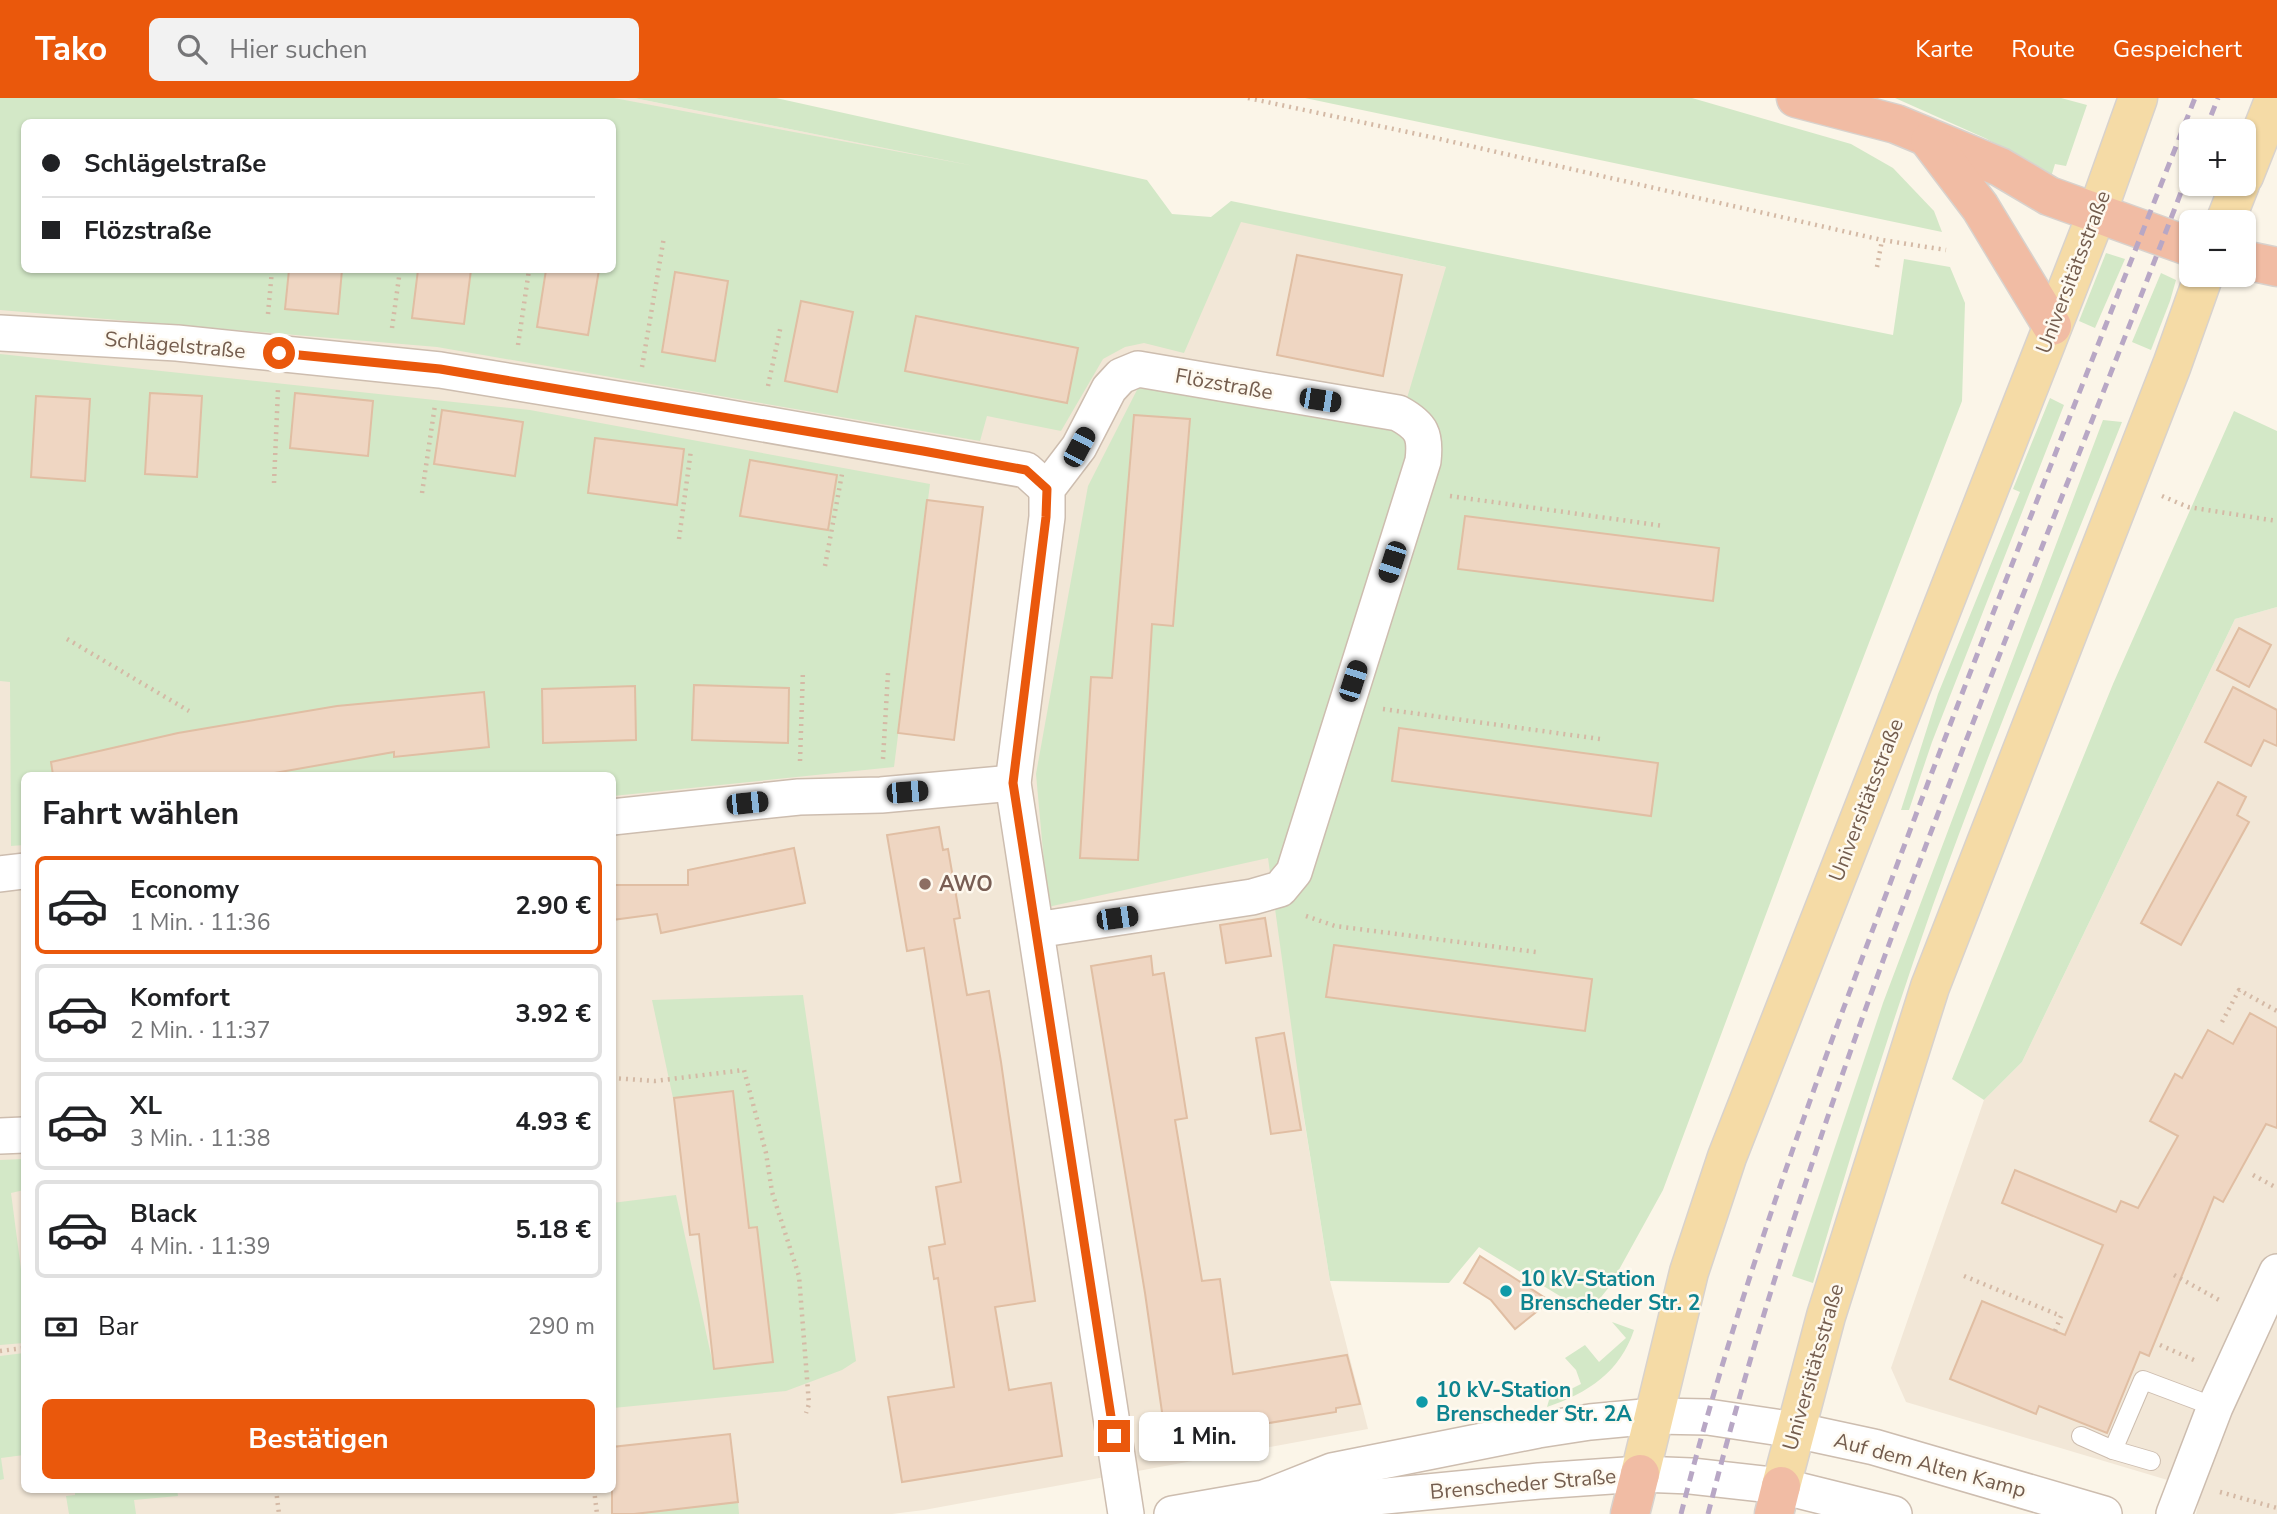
<!DOCTYPE html>
<html lang="de">
<meta charset="utf-8">
<style>
:root{--surface:#fff;--page:#f2f2f2;--text:#202124;--muted:#757577;--line:#e0e0e0;--accent:#ea580c}
body{margin:0;font-family:"Nunito Sans",sans-serif;background:var(--page);color:var(--text);height:100vh;display:flex;flex-direction:column;font-size:26px;white-space:nowrap}
*{box-sizing:border-box;margin:0}
p{font-size:23px;color:var(--muted)}
.icon{flex:none;width:38px;height:38px;fill:none;stroke:currentColor;stroke-width:2;stroke-linecap:round;stroke-linejoin:round}
.map{position:relative;flex:1;overflow:hidden}
.panel{position:absolute;left:21px;top:674px;width:595px;height:721px;display:flex;flex-direction:column;background:var(--surface);border-radius:10px;box-shadow:0 2px 5px #0004}
.panel>*{flex:none}
.banner{position:absolute;left:21px;top:21px;width:595px;height:154px;border-radius:10px;box-shadow:0 2px 5px #0004;display:grid;align-content:center;height:154px;padding:0 21px;background:var(--surface)}
.tools{position:absolute;left:2179px;top:21px;display:grid;gap:14px}
.tools a{display:grid;place-items:center;width:77px;height:77px;border-radius:10px;background:var(--surface);box-shadow:0 2px 5px #0004;font-size:35px}
.end{position:absolute;width:32px;height:32px;margin:-16px;border:9px solid #ea580c;background:#fff;box-shadow:0 0 0 4px #fff}
.from{border-radius:50%}
.bubble{position:absolute;height:49px;border-radius:10px;background:var(--surface);box-shadow:0 2px 5px #0004;font-size:23px;font-weight:700;line-height:49px;text-align:center}
.car{position:absolute;width:21px;height:42px;margin:-21px -10px;border-radius:9px;box-shadow:0 0 5px 2px #0007;background:linear-gradient(#222 24%,#8ab4d8 0 40%,#222 0 76%,#8ab4d8 0 86%,#222 0)}
.banner b{display:flex;align-items:center;gap:24px;height:66px;font-size:26px}
.banner b+b{border-top:2px solid var(--line)}
.banner i{width:18px;height:18px;background:var(--text)}
ul{padding:0;list-style:none}
li{display:flex;align-items:center;gap:21px;height:98px;margin:0 14px 10px;padding:0 7px;border:4px solid var(--line);border-radius:10px}
li div{flex:1}
li b{display:block;font-size:26px}
li em{font-style:normal;font-weight:700}
li.current{border-color:var(--accent)}
li>.icon{width:63px;height:63px;stroke-width:1.5}
h2{padding:0 21px;font-size:32px;line-height:84px}
.pay{display:flex;align-items:center;gap:18px;height:77px;padding:0 21px;font-size:26px}
.pay p{margin-inline-start:auto}
.cta{display:flex;gap:14px;margin-top:auto;padding:14px 21px}
.cta a{flex:1;height:80px;border-radius:10px;background:var(--accent);color:#fff;font-size:28px;font-weight:700;line-height:80px;text-align:center}
header{display:flex;align-items:center;gap:42px;box-sizing:border-box;height:98px;padding:0 35px;background:var(--accent);color:#fff}
header strong{font-size:33px}
nav{display:flex;gap:38px;margin-inline-start:auto;font-size:24px}
.search{width:490px;height:63px;background:var(--page);display:flex;align-items:center;gap:18px;box-sizing:border-box;padding:0 24px;border-radius:10px;color:var(--muted);font-size:26px}
.map>svg:first-child{display:block}
.residential{fill:#f2e7d7;fill-rule:evenodd}
.green{fill:#d3e8c7;fill-rule:evenodd}
.building{fill:#efd6c2;stroke:#e0bea3;stroke-width:2}
.lines{fill:none;stroke-linecap:round;stroke-linejoin:round}
.lane-casing{stroke:#cdbdaf;stroke-width:20}
.street-casing{stroke:#cdbdaf;stroke-width:38}
.primary-casing{stroke:#d8d2cd;stroke-width:41}
.highway-casing{stroke:#d8d2cd;stroke-width:41}
.path{stroke:#d4b9a5;stroke-width:4.5;stroke-dasharray:2 5;stroke-linecap:butt}
.lane{stroke:#fff;stroke-width:18}
.street{stroke:#fff;stroke-width:35}
.primary{stroke:#f5dba6;stroke-width:38}
.highway{stroke:#f1bca4;stroke-width:38}
.rail{stroke:#b8a7c5;stroke-width:5;stroke-dasharray:10 7;stroke-linecap:butt}
.route{stroke:#ea580c;stroke-width:9}
.education-dot{fill:#8d6e63;stroke:#fef9ef;stroke-width:2.5}
.culture-dot{fill:#0f9aa8;stroke:#fef9ef;stroke-width:2.5}
.labels{text-anchor:middle;dominant-baseline:central;stroke-width:5;stroke-linejoin:round;paint-order:stroke}
.street-label{font-size:21px;fill:#745d4e;stroke:#fef9ef}
.education-label{font-size:21px;font-weight:bold;fill:#785e54;stroke:#fef9ef;text-anchor:start}
.culture-label{font-size:21px;font-weight:bold;fill:#0d838f;stroke:#fef9ef;text-anchor:start}
</style>
<header>
<strong>Tako</strong>
<div class="search"><svg class="icon" aria-label="search" viewBox="0 0 24 24"><circle cx="10" cy="10" r="6"/><path d="M15 15l6 6"/></svg>Hier suchen</div>
<nav><a>Karte</a><a>Route</a><a>Gespeichert</a></nav>
</header>
<div class="map">
<svg width="2277" height="1416" viewBox="0 0 2277 1416">
<rect width="100%" height="100%" fill="#fbf5e8"/>
<g class="residential">
<path d="M0,0H634L1111,95L1099,158L1241,123L1596,203L1303,1014L1330,1183L1368,1331L924,1412L892,1416H0ZM24,24H612V172H24ZM24,677H612V1391H24Z"/>
<polygon points="2277,509 2277,1416 2196,1416 2201,1392 1906,1304 1891,1270 1984,1002 2022,964 2235,521"/>
</g>
<g class="green">
<path d="M0,0H614L974,68L634,0H776L1147,82L1172,116L1211,119L1231,103L1893,237L1904,161L1950,169L1965,205L1962,303L1812,693L1663,1092L1610,1188L1588,1215L1479,1149L1449,1185L1330,1183L1303,1013L1268,760L1048,809L1036,676L1088,388L1138,290L1399,327L1446,169L1241,124L1184,255L1144,245L1125,249L1103,261L1061,333L987,318L980,343L437,249L0,212ZM24,24H612V172H24Z"/>
<polygon points="1305,0 1692,0 1851,46 1893,70 1934,113 1942,134"/>
<polygon points="1895,0 2061,0 2087,7 2066,68 2055,66 2051,79 1987,41"/>
<polygon points="2106,155 2125,161 2095,230 2079,223"/>
<polygon points="2161,175 2176,182 2170,203 2151,252 2132,244"/>
<polygon points="0,256 530,312 930,386 894,669 613,698 612,677 24,677 24,747 11,748 10,584 0,583"/>
<polygon points="2050,300 2064,307 1932,644 1909,712 1901,712 1938,596 2020,394 2013,391"/>
<polygon points="2234,313 2277,333 2277,509 2235,521 2022,964 1984,1002 1952,981 2113,586"/>
<path d="M2103,322L2122,324C2058,485 1991,645 1933,807C1889,932 1850,1058 1813,1185L1792,1178L1883,905Z"/>
<polygon points="803,897 856,1263 842,1272 786,1293 613,1310 612,1105 676,1097 714,1271 749,1130 732,993 673,1000 652,902"/>
<polygon points="24,1061 24,1092 11,1095 24,1194 24,1245 0,1247 0,1062"/>
<path d="M1612,1224L1634,1232C1620,1274 1588,1295 1547,1309L1549,1302L1581,1286L1576,1272L1565,1260L1585,1247L1599,1264L1626,1240Z"/>
<polygon points="24,1255 24,1357 1,1360 4,1381 0,1382 0,1258"/>
<polygon points="75,1391 177,1391 178,1398 134,1402 136,1416 69,1416 66,1398 75,1397"/>
<polygon points="738,1404 739,1416 634,1416"/>
</g>
<g class="building">
<polygon points="1297,157 1402,177 1383,278 1277,257"/>
<polygon points="289,172 342,172 338,216 285,211"/>
<polygon points="418,172 471,172 464,226 412,220"/>
<polygon points="546,172 599,172 588,237 537,229"/>
<polygon points="675,174 728,183 715,263 662,254"/>
<polygon points="801,203 853,214 837,294 785,283"/>
<polygon points="916,218 1078,250 1067,305 905,273"/>
<polygon points="150,295 202,298 197,379 145,376"/>
<polygon points="295,295 373,303 368,358 290,350"/>
<polygon points="36,298 90,301 85,383 31,379"/>
<polygon points="442,312 523,324 515,378 434,366"/>
<polygon points="1134,317 1190,321 1173,528 1152,526 1138,762 1080,760 1091,579 1112,580"/>
<polygon points="595,340 684,351 677,407 588,395"/>
<polygon points="750,362 837,377 828,432 740,418"/>
<polygon points="927,402 983,409 954,642 898,635"/>
<polygon points="1465,418 1719,450 1713,503 1458,471"/>
<polygon points="2239,530 2271,547 2249,589 2217,572"/>
<polygon points="694,587 789,590 788,645 692,642"/>
<polygon points="635,588 636,642 543,645 542,591"/>
<polygon points="2233,589 2277,612 2277,648 2264,642 2251,668 2205,644"/>
<polygon points="484,594 489,649 394,659 394,654 263,677 53,677 51,664 178,635 337,608"/>
<polygon points="1399,630 1658,665 1651,718 1392,683"/>
<polygon points="2218,684 2246,699 2237,717 2249,724 2181,847 2141,825"/>
<polygon points="939,729 943,752 948,751 960,820 954,821 967,897 989,893 1001,964 1035,1203 995,1209 1009,1292 1051,1285 1062,1358 902,1384 888,1299 954,1289 938,1180 934,1181 929,1149 945,1146 936,1089 961,1084 924,850 907,853 887,737"/>
<polygon points="794,750 805,805 661,835 657,816 612,822 612,787 688,787 688,772"/>
<polygon points="1265,820 1271,858 1226,865 1220,827"/>
<polygon points="1334,847 1592,881 1585,933 1326,899"/>
<polygon points="1151,858 1153,877 1164,875 1187,1020 1175,1022 1202,1183 1220,1181 1233,1276 1347,1257 1360,1306 1336,1310 1336,1314 1166,1342 1145,1195 1091,868"/>
<polygon points="2250,915 2277,930 2277,1030 2266,1026 2223,1104 2214,1099 2149,1258 2140,1254 2107,1335 2039,1308 2036,1316 1950,1281 1982,1203 2065,1237 2103,1147 2002,1105 2015,1072 2116,1114 2121,1103 2138,1110 2178,1038 2150,1023 2175,976 2182,980 2208,932 2233,946"/>
<polygon points="1284,935 1301,1032 1271,1036 1256,940"/>
<polygon points="733,993 749,1130 757,1129 773,1264 714,1271 699,1136 690,1137 674,1000"/>
<polygon points="1480,1158 1550,1203 1515,1231 1491,1202 1464,1185"/>
<polygon points="730,1336 738,1404 634,1416 612,1416 612,1349"/>
</g>
<g class="lines">
<g class="lane-casing">
<g id="lane">
<polyline points="2081,1338 2113,1352 2151,1363"/>
<polyline points="2113,1352 2143,1282 2215,1309"/>
</g>
</g>
<g class="street-casing">
<g id="street">
<polyline points="0,235 177,245 440,272 696,314 1026,372 1047,391"/>
<polyline points="612,719 799,699 881,697 1013,685"/>
<polyline points="0,776 24,773"/>
<path d="M1036,832L1252,799L1280,791L1294,774L1423,363C1426,337 1422,328 1398,315L1138,271L1121,278L1109,291L1079,349L1047,391V419L1013,685L1126,1416"/>
<polyline points="0,1038 24,1037"/>
<polyline points="1276,1400 1335,1403 1539,1383 1640,1376 1691,1378 1781,1388 1894,1416"/>
<polyline points="1172,1416 1264,1400 1332,1373 1538,1332 1590,1324 1654,1318 1708,1319 1795,1332 1874,1349 2104,1416"/>
<polyline points="2174,1416 2215,1309 2277,1174"/>
</g>
</g>
<g class="primary-casing">
<g id="primary">
<polyline points="2244,78 2275,0"/>
<polyline points="2225,124 2240,86"/>
<polyline points="1640,1376 1689,1174 1727,1059 2097,115 2138,0"/>
<polyline points="1781,1388 1826,1218 1930,889 2172,267 2204,177"/>
</g>
</g>
<g class="highway-casing">
<g id="highway">
<polyline points="1796,0 1896,26 2000,69 2049,98 2191,149"/>
<polyline points="1930,43 1980,109 2052,228"/>
<polyline points="2244,162 2277,169"/>
<polyline points="1630,1416 1640,1376"/>
<polyline points="1774,1416 1781,1388"/>
</g>
</g>
<g class="path">
<polyline points="1248,0 1431,39 1882,142 1946,152"/>
<polyline points="1877,169 1882,142"/>
<polyline points="268,216 272,172"/>
<polyline points="392,230 400,172"/>
<polyline points="518,247 529,172"/>
<polyline points="642,269 664,139"/>
<polyline points="768,288 781,227"/>
<polyline points="274,385 278,291"/>
<polyline points="422,395 435,307"/>
<polyline points="1450,398 1664,428"/>
<polyline points="2162,398 2188,409 2277,423"/>
<polyline points="679,441 691,352"/>
<polyline points="825,468 842,376"/>
<polyline points="67,541 189,613"/>
<polyline points="1383,611 1600,641"/>
<polyline points="883,661 888,575"/>
<polyline points="800,663 803,572"/>
<polyline points="1306,818 1335,828 1536,854"/>
<polyline points="2222,924 2239,892 2277,913"/>
<polyline points="612,980 655,983 744,972 766,1055 772,1094 799,1178 809,1306 806,1315"/>
<polyline points="2253,1077 2277,1090"/>
<polyline points="2174,1177 2221,1203"/>
<polyline points="1964,1178 2061,1218 2055,1233"/>
<polyline points="2160,1247 2194,1262"/>
<polyline points="0,1253 24,1250"/>
<polyline points="276,1391 279,1416"/>
<polyline points="594,1391 597,1416"/>
<polyline points="2220,1394 2277,1410"/>
</g>
<use href="#lane" class="lane"/>
<use href="#street" class="street"/>
<use href="#primary" class="primary"/>
<use href="#highway" class="highway"/>
<g class="rail">
<polyline points="2205,33 2218,0"/>
<path d="M1681,1416C1735,1203 1811,996 1888,791C1987,526 2092,263 2195,0"/>
<path d="M1708,1416C1826,954 2022,513 2191,68"/>
</g>
</g>
<g class="lines">
<polyline class="route" points="279,255 440,271 923,353 1026,372 1047,391 1046,419 1013,685 1114,1338"/>
</g>
<circle class="education-dot" cx="925" cy="786" r="7"/>
<g class="culture-dot">
<circle cx="1506" cy="1193" r="7"/>
<circle cx="1422" cy="1304" r="7"/>
</g>
<g class="labels">
<g class="street-label">
<text transform="translate(2073 174) rotate(-69)">Universitätsstraße</text>
<text transform="translate(175 247) rotate(5)">Schlägelstraße</text>
<text transform="translate(1224 286) rotate(10)">Flözstraße</text>
<text transform="translate(1866 702) rotate(-69)">Universitätsstraße</text>
<text transform="translate(1813 1269) rotate(-74)">Universitätsstraße</text>
<text transform="translate(1930 1367) rotate(15)">Auf dem Alten Kamp</text>
<text transform="translate(1523 1386) rotate(-5)">Brenscheder Straße</text>
</g>
<g class="education-label">
<text x="939" y="786">AWO</text>
</g>
<g class="culture-label">
<text x="1520" y="1181">10 kV-Station<tspan x="1520" dy="24">Brenscheder Str. 2</tspan></text>
<text x="1436" y="1292">10 kV-Station<tspan x="1436" dy="24">Brenscheder Str. 2A</tspan></text>
</g>
</g>
</svg>
<div class="tools">
<a>+</a>
<a>−</a>
</div>
<i class="end from" style="left:279px;top:255px"></i>
<i class="end" style="left:1114px;top:1338px"></i>
<div class="bubble" style="left:1139px;top:1314px;width:130px">1 Min.</div>
<i class="car" style="left:1320px;top:302px;rotate:99deg"></i>
<i class="car" style="left:1079px;top:349px;rotate:28deg"></i>
<i class="car" style="left:1392px;top:464px;rotate:198deg"></i>
<i class="car" style="left:1353px;top:583px;rotate:18deg"></i>
<i class="car" style="left:907px;top:694px;rotate:85deg"></i>
<i class="car" style="left:747px;top:705px;rotate:84deg"></i>
<i class="car" style="left:1117px;top:820px;rotate:82deg"></i>
<div class="banner">
<b><i class="from"></i>Schlägelstraße</b>
<b><i></i>Flözstraße</b>
</div>
<section class="panel">
<h2>Fahrt wählen</h2>
<ul>
<li class="current"><svg class="icon" aria-label="car" viewBox="0 0 24 24"><path d="M5 17H2v-5l4-1 3-4h7l3 4 3 1v5h-3M9 17h6M6 11h13"/><circle cx="7" cy="17" r="2"/><circle cx="17" cy="17" r="2"/></svg><div><b>Economy</b><p>1 Min. · 11:36</p></div><em>2.90 €</em></li>
<li><svg class="icon" aria-label="car" viewBox="0 0 24 24"><path d="M5 17H2v-5l4-1 3-4h7l3 4 3 1v5h-3M9 17h6M6 11h13"/><circle cx="7" cy="17" r="2"/><circle cx="17" cy="17" r="2"/></svg><div><b>Komfort</b><p>2 Min. · 11:37</p></div><em>3.92 €</em></li>
<li><svg class="icon" aria-label="car" viewBox="0 0 24 24"><path d="M5 17H2v-5l4-1 3-4h7l3 4 3 1v5h-3M9 17h6M6 11h13"/><circle cx="7" cy="17" r="2"/><circle cx="17" cy="17" r="2"/></svg><div><b>XL</b><p>3 Min. · 11:38</p></div><em>4.93 €</em></li>
<li><svg class="icon" aria-label="car" viewBox="0 0 24 24"><path d="M5 17H2v-5l4-1 3-4h7l3 4 3 1v5h-3M9 17h6M6 11h13"/><circle cx="7" cy="17" r="2"/><circle cx="17" cy="17" r="2"/></svg><div><b>Black</b><p>4 Min. · 11:39</p></div><em>5.18 €</em></li>
</ul>
<div class="pay"><svg class="icon" aria-label="cash" viewBox="0 0 24 24"><path d="M3 7h18v10H3z"/><circle cx="12" cy="12" r="2"/></svg>Bar<p>290 m</p></div>
<div class="cta"><a>Bestätigen</a></div>
</section>
</div>
